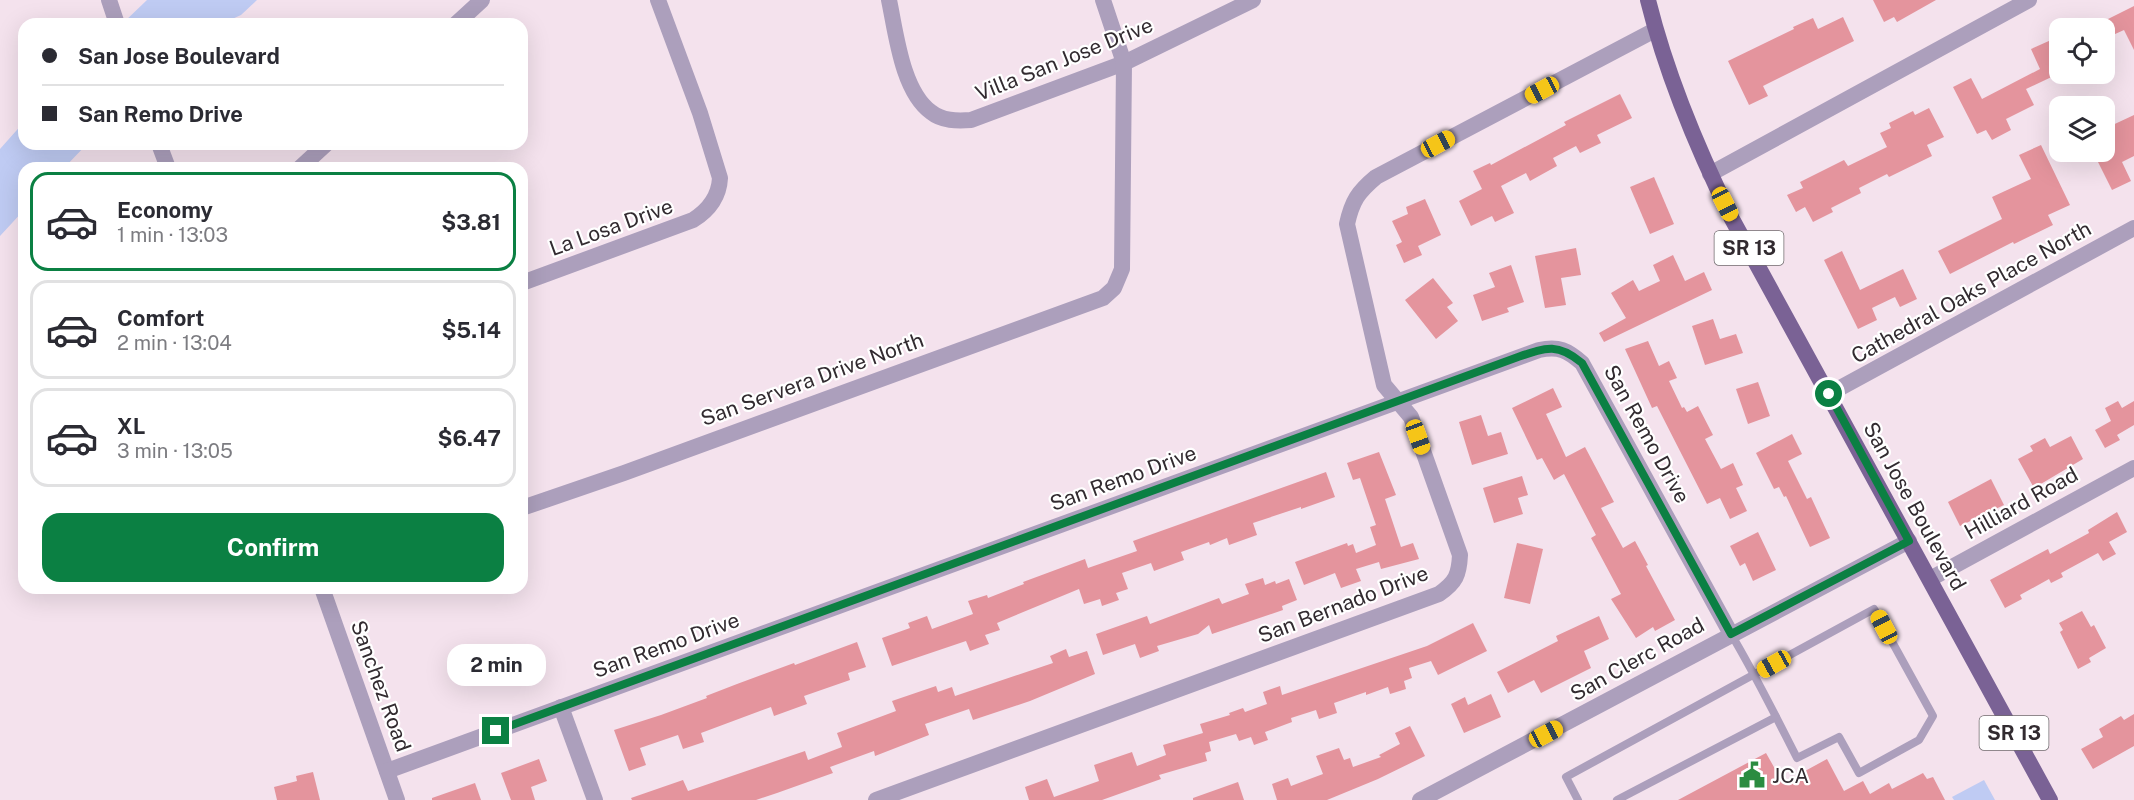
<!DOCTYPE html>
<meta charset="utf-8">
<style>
:root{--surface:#fff;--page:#f7f7f7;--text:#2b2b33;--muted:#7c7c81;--line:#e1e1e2;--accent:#0b8043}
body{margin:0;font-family:"Public Sans",sans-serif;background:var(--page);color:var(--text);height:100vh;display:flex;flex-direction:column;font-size:22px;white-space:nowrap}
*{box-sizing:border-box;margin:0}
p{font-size:20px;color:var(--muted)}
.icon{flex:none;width:33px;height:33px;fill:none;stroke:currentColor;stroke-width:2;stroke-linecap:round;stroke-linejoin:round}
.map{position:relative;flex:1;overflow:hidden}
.panel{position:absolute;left:18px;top:162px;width:510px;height:432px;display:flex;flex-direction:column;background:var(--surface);border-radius:18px;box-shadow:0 6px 24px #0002}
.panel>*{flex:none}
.top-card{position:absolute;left:18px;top:18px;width:510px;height:132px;border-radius:18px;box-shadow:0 6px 24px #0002;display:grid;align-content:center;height:132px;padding:0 24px;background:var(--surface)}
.fabs{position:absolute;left:2049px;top:18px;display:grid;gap:12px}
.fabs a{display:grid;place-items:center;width:66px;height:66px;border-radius:12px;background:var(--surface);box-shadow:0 6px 24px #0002;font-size:30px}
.end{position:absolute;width:27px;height:27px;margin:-14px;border:8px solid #0b8043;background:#fff;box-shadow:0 0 0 3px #fff}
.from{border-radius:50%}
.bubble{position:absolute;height:42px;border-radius:18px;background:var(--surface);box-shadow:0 6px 24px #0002;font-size:20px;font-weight:700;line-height:42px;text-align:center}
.car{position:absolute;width:18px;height:36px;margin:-18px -9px;border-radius:8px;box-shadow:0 0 4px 2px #0007;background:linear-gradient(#f5c518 24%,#345 0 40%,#f5c518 0 76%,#345 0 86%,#f5c518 0)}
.top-card b{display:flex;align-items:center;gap:21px;height:57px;font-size:22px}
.top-card b+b{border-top:2px solid var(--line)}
.top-card i{width:15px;height:15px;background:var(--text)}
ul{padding:10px 0 0;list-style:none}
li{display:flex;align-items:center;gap:18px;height:99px;margin:0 12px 9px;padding:0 12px;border:3px solid var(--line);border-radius:18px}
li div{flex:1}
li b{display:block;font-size:22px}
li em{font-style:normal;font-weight:700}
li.current{border-color:var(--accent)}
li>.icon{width:54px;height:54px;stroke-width:1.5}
.button{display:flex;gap:12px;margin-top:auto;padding:12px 24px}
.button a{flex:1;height:69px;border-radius:18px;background:var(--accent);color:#fff;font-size:24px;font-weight:700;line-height:69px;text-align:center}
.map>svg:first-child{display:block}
.water{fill:#bfcbf3}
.building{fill:#e4949d}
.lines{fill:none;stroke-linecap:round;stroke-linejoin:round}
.service{stroke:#ac9fbc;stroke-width:8}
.minor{stroke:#ac9fbc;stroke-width:16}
.primary{stroke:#7a6295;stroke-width:16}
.route{stroke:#0b8043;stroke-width:8}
.labels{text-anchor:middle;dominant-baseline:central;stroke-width:4.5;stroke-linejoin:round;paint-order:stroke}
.shield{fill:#fff;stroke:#706b6e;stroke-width:1.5}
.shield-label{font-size:20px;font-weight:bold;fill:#322b30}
.street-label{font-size:21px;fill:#322b30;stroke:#fff}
.poi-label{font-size:21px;fill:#322b30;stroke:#fff;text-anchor:start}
</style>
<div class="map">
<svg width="2134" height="800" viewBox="0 0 2134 800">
<rect width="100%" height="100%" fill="#f4e2ed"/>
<g class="water">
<polygon points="147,0 257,0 241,15 221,24 122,24"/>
<polygon points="24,122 24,144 87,144 64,168 24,168 24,210 0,236 0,149"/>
<polygon points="1984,780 1995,800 1954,800 1952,797"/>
</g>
<g class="building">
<polygon points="1873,0 1936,0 1897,22 1894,17 1884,22"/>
<polygon points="2134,6 2134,50 2124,30 2104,39 2104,21"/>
<polygon points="1843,17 1854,41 1763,86 1768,96 1749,105 1728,61 1794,29 1793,27 1813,18 1818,29"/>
<polygon points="2060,36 2060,73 2026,89 2034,105 2006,119 2011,130 1992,140 1986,130 1977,134 1953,87 1971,78 1982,99 2040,69 2031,49"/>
<polygon points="1620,94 1632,118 1597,135 1601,143 1580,153 1576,146 1553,158 1557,166 1530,181 1526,173 1501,186 1514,213 1495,222 1492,216 1471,226 1459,201 1482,189 1473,171 1490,163 1491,165 1566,125 1564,122"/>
<polygon points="1929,108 1944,137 1927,145 1932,156 1889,177 1887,174 1859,188 1861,193 1831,208 1833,212 1813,222 1805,207 1796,212 1787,195 1803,188 1800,182 1844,160 1848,166 1887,147 1880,133 1891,128 1889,123 1913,111 1915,115"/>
<polygon points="2134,115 2134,156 2122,162 2131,181 2112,190 2093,152 2104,152 2104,129"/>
<polygon points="2041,145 2070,205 2048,215 2053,225 2014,244 2013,242 1950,274 1938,251 2002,219 1992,197 2031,179 2019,155"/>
<polygon points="1654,177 1674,224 1650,234 1630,187"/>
<polygon points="1425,199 1441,235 1418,246 1422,255 1404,263 1396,245 1402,242 1392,221 1408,214 1406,207"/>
<polygon points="1576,248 1581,275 1561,278 1566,305 1545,308 1535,256"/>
<polygon points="1842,251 1860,290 1903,269 1917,299 1900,307 1895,297 1872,308 1877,320 1858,329 1824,260"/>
<polygon points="1673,255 1685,281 1704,272 1712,290 1604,342 1599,333 1626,318 1611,293 1633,280 1639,291 1660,281 1653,265"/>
<polygon points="1511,265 1524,302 1507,308 1509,312 1482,321 1473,295 1495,287 1489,273"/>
<polygon points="1433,278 1453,303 1447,307 1458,321 1436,339 1405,300"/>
<polygon points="1713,319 1720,339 1736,334 1743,353 1705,365 1692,326"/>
<polygon points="1648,341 1659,366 1669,361 1677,378 1669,381 1682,408 1684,407 1687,412 1698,406 1713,435 1705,439 1721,469 1733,463 1743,485 1736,488 1747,511 1730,519 1720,498 1707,504 1657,406 1652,408 1625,349"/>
<polygon points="1758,382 1770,416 1748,424 1736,389"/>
<polygon points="1553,388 1562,407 1546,414 1566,457 1585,447 1614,502 1601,508 1623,548 1635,541 1648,565 1646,566 1675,620 1655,631 1653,627 1636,638 1611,599 1621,594 1591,538 1596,535 1564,474 1554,480 1542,458 1537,460 1512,408"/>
<polygon points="2118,401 2122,408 2134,401 2134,425 2117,435 2120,440 2105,448 2095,430 2111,421 2105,408"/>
<polygon points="1481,415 1488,436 1501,432 1508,454 1472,465 1459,422"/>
<polygon points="1792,434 1802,454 1788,461 1807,499 1811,497 1830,538 1810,547 1786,496 1784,497 1779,487 1774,489 1756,453"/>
<polygon points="2071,436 2083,459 2034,488 2018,459 2033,451 2030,446 2045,438 2050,447"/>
<polygon points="1379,452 1396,495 1385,499 1401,547 1413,543 1419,559 1381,569 1379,562 1356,569 1361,581 1341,588 1335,573 1304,585 1295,562 1347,543 1348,546 1353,544 1356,553 1376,545 1370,527 1376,525 1360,478 1353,480 1347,463"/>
<polygon points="1326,472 1335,497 1301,509 1301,507 1253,523 1257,535 1229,545 1227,538 1210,545 1209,542 1181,552 1184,560 1154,571 1151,563 1122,573 1128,589 1116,593 1119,600 1102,606 1100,599 1084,604 1079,589 997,623 1000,630 985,635 989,644 970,651 966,641 892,666 882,638 910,628 908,623 927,616 932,629 973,614 968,601 987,595 988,598 1024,584 1023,582 1085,559 1088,568 1137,551 1133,541"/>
<polygon points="1522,476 1528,495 1518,498 1523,514 1494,523 1483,488"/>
<polygon points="1991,479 2004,505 1960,526 1948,502"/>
<polygon points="2117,512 2127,532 2109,542 2116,554 2103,561 2098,553 2061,573 2063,577 2051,583 2049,579 2020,595 2022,599 2005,608 1990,580 2048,549 2050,554 2089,533 2088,530"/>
<polygon points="1758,532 1776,570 1753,581 1745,563 1740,566 1730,546"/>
<polygon points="1517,543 1543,549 1530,604 1504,598"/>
<polygon points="1263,578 1265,585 1275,581 1276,584 1289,579 1297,600 1282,606 1283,610 1212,634 1209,625 1198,634 1157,646 1159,651 1140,658 1135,644 1103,655 1096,634 1147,616 1150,624 1219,598 1222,604 1249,594 1245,584"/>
<polygon points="2082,611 2091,627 2094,625 2106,648 2089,658 2091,662 2078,669 2060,632 2063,630 2059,623"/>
<polygon points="1599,616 1609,639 1584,651 1591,668 1541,693 1534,680 1508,693 1497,672 1558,641 1556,636"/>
<polygon points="1473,623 1487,651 1438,675 1431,661 1409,668 1412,678 1404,681 1406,689 1390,694 1388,687 1366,695 1366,692 1334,703 1337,713 1319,719 1316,710 1291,718 1292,722 1265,732 1268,740 1254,745 1251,737 1239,741 1236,734 1209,742 1211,751 1205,753 1207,761 1159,775 1161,779 1102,800 1029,800 1025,787 1047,779 1054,797 1099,781 1094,765 1132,752 1137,766 1166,755 1163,745 1203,733 1200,724 1230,715 1229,713 1243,708 1245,712 1267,704 1263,692 1280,686 1282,695 1427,646"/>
<polygon points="857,642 866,667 848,673 850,680 804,696 807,704 774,716 771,707 701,733 704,742 683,749 678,735 640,748 646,765 629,771 614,730 661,715 707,698 706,696 737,684 794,663 795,665"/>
<polygon points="1066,649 1069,657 1087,651 1095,674 1030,701 973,720 969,709 925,724 929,735 875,756 874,751 830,767 833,773 777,793 756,800 632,800 631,798 683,780 688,791 805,751 808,760 842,747 837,733 896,711 892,701 936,686 938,692 952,687 955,696 1053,663 1050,656"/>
<polygon points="1491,694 1501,717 1464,733 1451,704 1465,697 1468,705"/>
<polygon points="2134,714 2134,746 2093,769 2081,749 2103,737 2099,729 2121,716 2124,720"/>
<polygon points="1410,726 1425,756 1378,779 1327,800 1277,800 1272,784 1288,778 1291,786 1323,774 1316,756 1339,748 1344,760 1350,758 1353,767 1381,757 1379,755 1400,744 1395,733"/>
<polygon points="1766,753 1783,783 1827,759 1844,791 1863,781 1870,794 1889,783 1892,789 1923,773 1927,779 1933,777 1945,800 1678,800"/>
<polygon points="539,759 547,781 531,787 535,800 511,800 501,773"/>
<polygon points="313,772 320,800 277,800 274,787 297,781 296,776"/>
<polygon points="1238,782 1244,800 1193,800 1193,798"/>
<polygon points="475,783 481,800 432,800 432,798"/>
</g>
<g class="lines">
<g class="service">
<path d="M1578,800L1566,777L1874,609L1933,716L1919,740L1859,773L1839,737L1797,758C1776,717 1755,674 1731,634"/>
<polyline points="1617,800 1776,717"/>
</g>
<g class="minor">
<polyline points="109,0 117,24"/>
<path d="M889,0C896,33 902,91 931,112C942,121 957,121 971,120L1124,63L1253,0"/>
<polyline points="456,24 482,0"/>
<polyline points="159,144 168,168"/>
<polyline points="300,168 326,144"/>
<polyline points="1710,174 2029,0"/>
<path d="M522,283L693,220C709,210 719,197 720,178L700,113L658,0"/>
<polyline points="1829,394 2134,228"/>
<polyline points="522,508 624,473 1103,298 1114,288 1122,269 1124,63 1103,0"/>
<polyline points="1930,579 2134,468"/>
<polyline points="322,588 397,800"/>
<polyline points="561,707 595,800"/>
<path d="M387,771L1539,350C1559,346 1567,350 1582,363L1731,634"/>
<path d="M876,800L1439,594C1456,582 1459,575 1460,555L1411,417L1384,385L1347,224C1352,201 1358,192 1376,177L1655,30"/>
<polyline points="1420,800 1909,541"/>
</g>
<path class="primary" d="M1648,0C1667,77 1697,148 1732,219L2050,800"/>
</g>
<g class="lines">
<path class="route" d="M496,731L1518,357C1547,347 1558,343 1582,363L1731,634L1909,541L1829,394"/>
</g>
<defs>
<g id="civic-bare" transform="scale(2.07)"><path d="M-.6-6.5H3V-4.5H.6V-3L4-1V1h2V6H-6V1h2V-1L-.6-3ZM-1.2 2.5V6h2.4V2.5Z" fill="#2b8c40" stroke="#fff" stroke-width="2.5" paint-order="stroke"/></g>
</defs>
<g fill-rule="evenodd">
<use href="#civic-bare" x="1752" y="775"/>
</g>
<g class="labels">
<g class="shield">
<rect x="1714.5" y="231" width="69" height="34" rx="4.5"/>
<rect x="1979.5" y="716" width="69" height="34" rx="4.5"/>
</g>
<g class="shield-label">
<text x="1749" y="248">SR 13</text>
<text x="2014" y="733">SR 13</text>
</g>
<g class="street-label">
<text transform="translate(1064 59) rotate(-22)">Villa San Jose Drive</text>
<text transform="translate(611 227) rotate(-20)">La Losa Drive</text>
<text transform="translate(1971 292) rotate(-29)">Cathedral Oaks Place North</text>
<text transform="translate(812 379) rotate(-20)">San Servera Drive North</text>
<text transform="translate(1647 434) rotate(61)">San Remo Drive</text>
<text transform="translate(1123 478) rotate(-20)">San Remo Drive</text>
<text transform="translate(2021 503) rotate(-29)">Hilliard Road</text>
<text transform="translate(1915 506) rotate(61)">San Jose Boulevard</text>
<text transform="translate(1343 604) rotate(-21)">San Bernado Drive</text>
<text transform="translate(666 645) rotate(-20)">San Remo Drive</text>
<text transform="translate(1637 659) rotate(-29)">San Clerc Road</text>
<text transform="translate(381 686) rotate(70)">Sanchez Road</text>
</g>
<g class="poi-label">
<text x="1772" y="775">JCA</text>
</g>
</g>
</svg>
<div class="fabs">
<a><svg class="icon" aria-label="locate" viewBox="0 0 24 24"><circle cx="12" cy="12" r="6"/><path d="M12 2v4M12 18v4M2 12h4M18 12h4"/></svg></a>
<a><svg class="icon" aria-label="layers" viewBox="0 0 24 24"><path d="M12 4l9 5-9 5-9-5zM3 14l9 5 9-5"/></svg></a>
</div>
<i class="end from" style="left:1829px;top:394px"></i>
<i class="end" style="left:496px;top:731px"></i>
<div class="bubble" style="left:447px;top:644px;width:99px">2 min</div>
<i class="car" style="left:1542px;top:90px;rotate:242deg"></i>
<i class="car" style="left:1438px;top:144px;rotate:62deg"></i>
<i class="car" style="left:1725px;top:204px;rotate:153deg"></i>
<i class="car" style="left:1418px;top:437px;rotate:160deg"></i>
<i class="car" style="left:1884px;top:627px;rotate:332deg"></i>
<i class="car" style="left:1774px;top:664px;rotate:241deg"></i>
<i class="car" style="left:1546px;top:734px;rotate:62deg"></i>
<div class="top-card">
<b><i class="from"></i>San Jose Boulevard</b>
<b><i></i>San Remo Drive</b>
</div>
<section class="panel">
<ul>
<li class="current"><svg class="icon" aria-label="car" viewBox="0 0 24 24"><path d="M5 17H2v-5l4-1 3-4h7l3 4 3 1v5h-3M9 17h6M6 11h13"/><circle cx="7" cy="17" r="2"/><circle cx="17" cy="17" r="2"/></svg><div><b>Economy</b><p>1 min · 13:03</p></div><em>$3.81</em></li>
<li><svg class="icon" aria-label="car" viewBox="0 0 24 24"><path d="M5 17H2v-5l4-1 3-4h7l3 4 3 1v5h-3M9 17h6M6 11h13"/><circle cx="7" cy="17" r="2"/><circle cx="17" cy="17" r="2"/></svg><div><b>Comfort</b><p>2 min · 13:04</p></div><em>$5.14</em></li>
<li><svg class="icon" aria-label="car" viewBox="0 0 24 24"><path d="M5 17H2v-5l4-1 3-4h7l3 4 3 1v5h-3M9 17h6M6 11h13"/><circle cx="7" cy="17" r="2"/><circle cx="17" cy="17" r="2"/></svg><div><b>XL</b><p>3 min · 13:05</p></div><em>$6.47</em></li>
</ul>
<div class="button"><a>Confirm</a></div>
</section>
</div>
